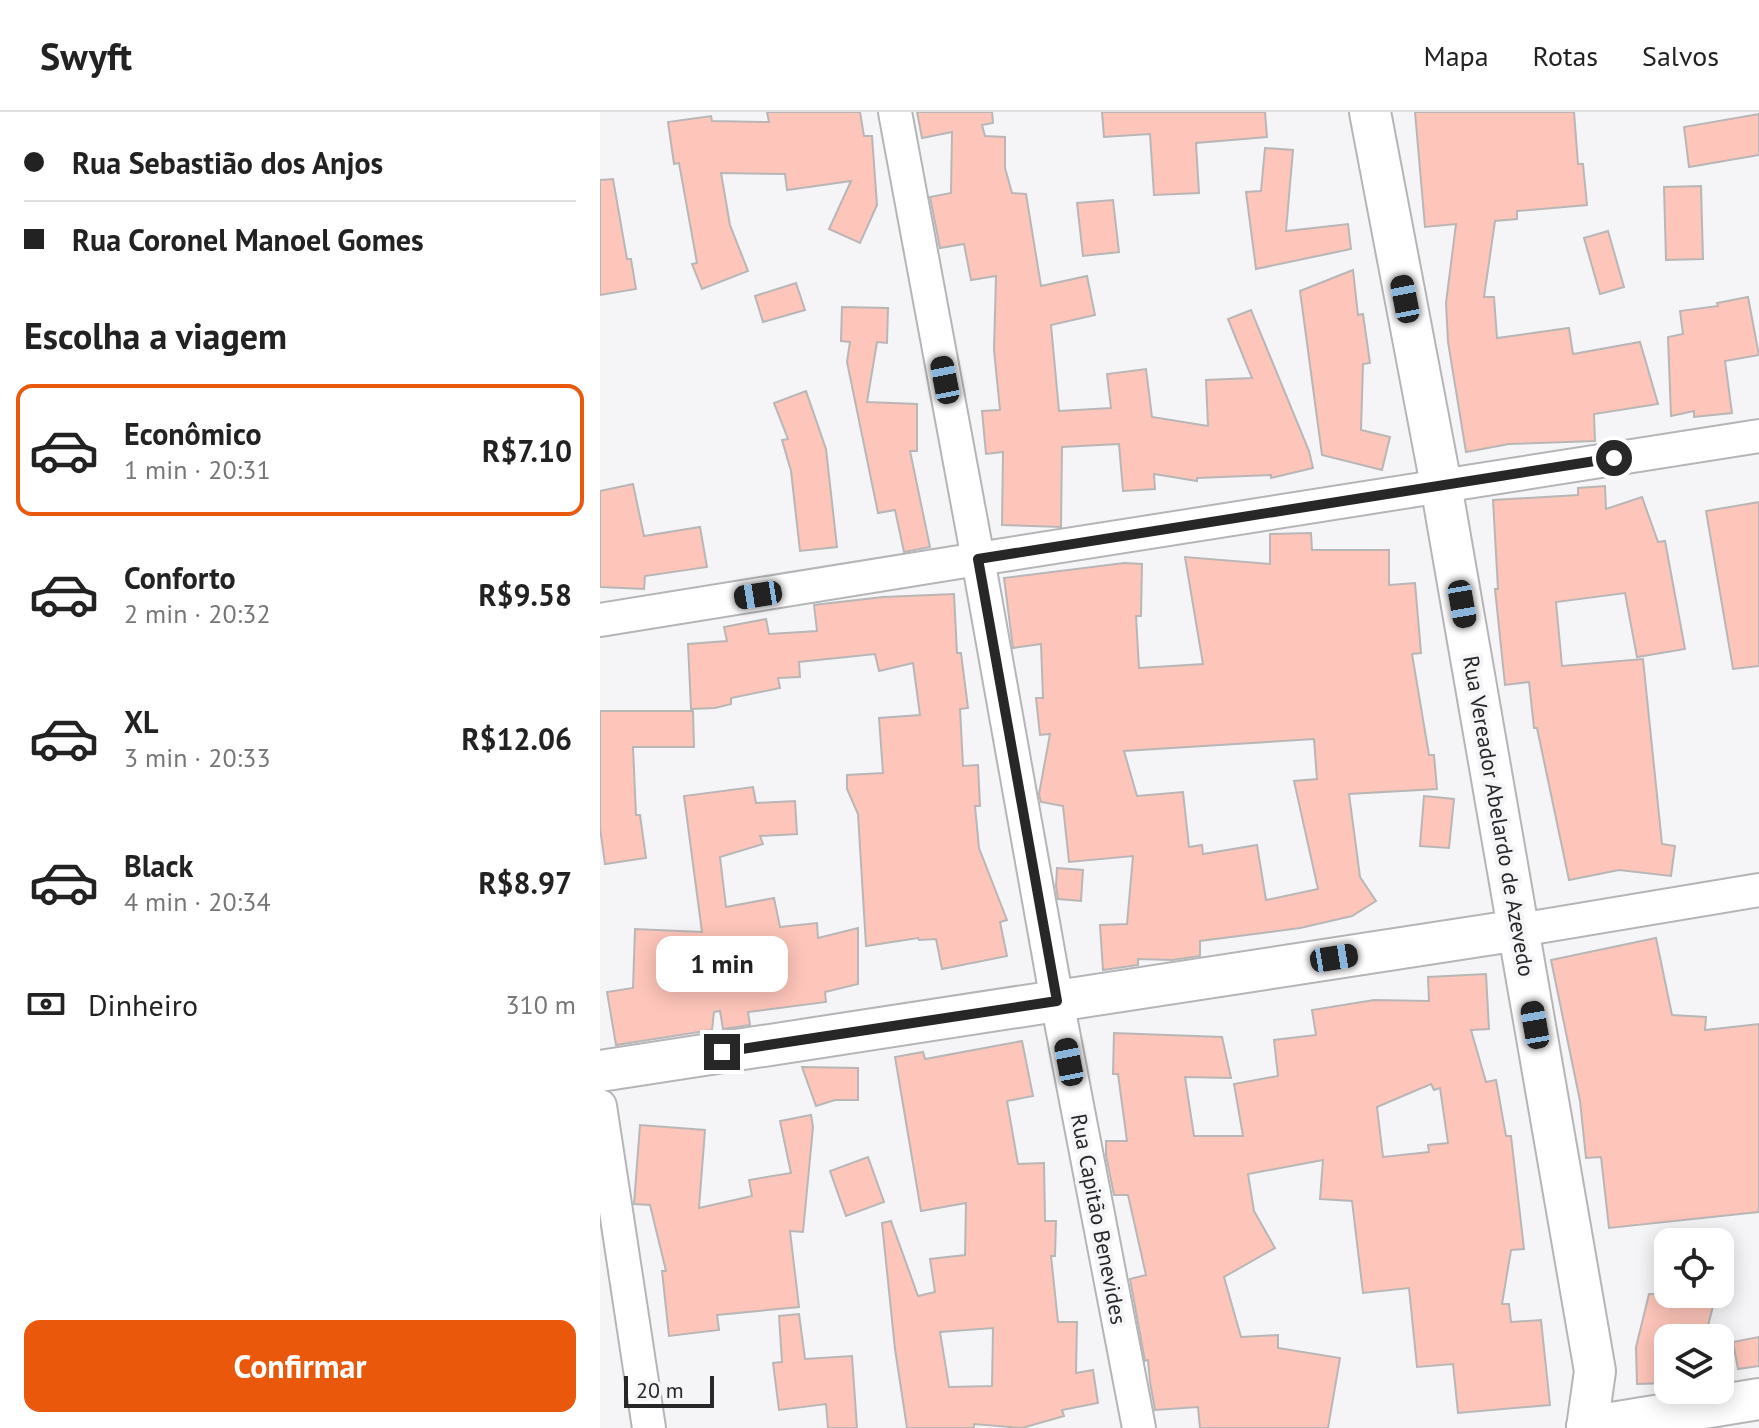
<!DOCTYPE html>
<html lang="pt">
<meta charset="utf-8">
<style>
:root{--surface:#fff;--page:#f6f6f6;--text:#222;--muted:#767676;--line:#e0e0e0;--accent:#ea580c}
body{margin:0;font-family:"PT Sans",sans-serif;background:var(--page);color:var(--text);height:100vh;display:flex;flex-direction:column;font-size:30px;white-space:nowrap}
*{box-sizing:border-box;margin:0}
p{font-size:26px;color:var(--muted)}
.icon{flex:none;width:44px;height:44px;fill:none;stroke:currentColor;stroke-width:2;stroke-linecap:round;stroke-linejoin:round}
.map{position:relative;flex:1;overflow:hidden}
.sheet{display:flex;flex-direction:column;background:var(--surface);width:600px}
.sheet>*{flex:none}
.hud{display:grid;align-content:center;height:176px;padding:0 24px;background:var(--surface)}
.controls{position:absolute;left:1054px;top:1116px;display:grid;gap:16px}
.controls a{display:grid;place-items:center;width:80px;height:80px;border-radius:16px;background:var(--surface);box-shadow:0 4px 20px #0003;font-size:40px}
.scale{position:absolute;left:24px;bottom:20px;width:90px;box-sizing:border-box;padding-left:8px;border:4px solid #272728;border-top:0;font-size:22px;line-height:28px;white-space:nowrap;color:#272728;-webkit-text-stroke:6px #f5f5f8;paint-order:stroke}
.end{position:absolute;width:36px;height:36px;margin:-18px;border:10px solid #272728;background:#fff;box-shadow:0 0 0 4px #fff}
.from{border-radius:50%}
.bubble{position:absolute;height:56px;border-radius:16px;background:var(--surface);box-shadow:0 4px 20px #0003;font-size:26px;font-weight:600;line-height:56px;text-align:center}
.car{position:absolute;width:24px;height:48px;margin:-24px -12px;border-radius:10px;box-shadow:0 0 6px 2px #0007;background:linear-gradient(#222 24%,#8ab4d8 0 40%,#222 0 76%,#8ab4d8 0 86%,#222 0)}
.hud b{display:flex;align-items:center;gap:28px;height:76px;font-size:30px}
.hud b+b{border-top:2px solid var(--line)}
.hud i{width:20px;height:20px;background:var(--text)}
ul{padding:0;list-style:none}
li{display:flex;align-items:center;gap:24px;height:132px;margin:0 16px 12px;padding:0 8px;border:4px solid transparent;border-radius:16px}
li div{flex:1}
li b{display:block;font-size:30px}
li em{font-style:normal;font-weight:600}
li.current{border-color:var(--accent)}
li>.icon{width:72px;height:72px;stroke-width:1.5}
h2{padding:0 24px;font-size:36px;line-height:96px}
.pay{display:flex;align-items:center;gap:20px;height:88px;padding:0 24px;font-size:30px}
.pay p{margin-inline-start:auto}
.cta{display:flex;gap:16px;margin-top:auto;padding:16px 24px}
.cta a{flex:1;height:92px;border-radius:16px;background:var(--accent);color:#fff;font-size:32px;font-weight:600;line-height:92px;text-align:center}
header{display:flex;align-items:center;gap:48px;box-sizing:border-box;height:112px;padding:0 40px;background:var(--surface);border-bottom:2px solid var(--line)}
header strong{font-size:38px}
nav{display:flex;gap:44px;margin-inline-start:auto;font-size:28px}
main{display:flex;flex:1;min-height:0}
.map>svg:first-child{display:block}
.building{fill:#fec5ba;stroke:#b9b6b6;stroke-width:2;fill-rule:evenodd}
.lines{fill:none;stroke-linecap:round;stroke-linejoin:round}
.minor-casing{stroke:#b5b5b8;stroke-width:36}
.tertiary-casing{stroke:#b5b5b8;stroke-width:44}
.minor{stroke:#fff;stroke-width:32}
.tertiary{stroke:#fff;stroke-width:40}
.route{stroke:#272728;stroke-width:10}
.labels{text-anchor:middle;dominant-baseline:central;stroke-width:8;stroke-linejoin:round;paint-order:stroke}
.street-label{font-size:22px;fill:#272728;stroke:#f5f5f8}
</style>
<header>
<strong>Swyft</strong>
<nav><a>Mapa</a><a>Rotas</a><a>Salvos</a></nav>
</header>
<main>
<section class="sheet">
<div class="hud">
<b><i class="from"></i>Rua Sebastião dos Anjos</b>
<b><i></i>Rua Coronel Manoel Gomes</b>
</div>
<h2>Escolha a viagem</h2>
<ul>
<li class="current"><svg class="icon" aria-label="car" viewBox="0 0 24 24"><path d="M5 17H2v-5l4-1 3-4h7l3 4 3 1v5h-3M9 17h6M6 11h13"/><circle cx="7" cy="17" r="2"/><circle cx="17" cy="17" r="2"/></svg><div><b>Econômico</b><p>1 min · 20:31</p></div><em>R$7.10</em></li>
<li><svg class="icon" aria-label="car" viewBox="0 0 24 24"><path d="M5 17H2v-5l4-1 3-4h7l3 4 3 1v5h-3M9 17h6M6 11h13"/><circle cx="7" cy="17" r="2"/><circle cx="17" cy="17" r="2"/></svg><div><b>Conforto</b><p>2 min · 20:32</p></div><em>R$9.58</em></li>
<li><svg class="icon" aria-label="car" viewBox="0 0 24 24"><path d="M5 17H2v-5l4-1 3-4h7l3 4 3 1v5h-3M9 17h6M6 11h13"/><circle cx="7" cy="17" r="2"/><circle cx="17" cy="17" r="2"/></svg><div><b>XL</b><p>3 min · 20:33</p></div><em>R$12.06</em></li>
<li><svg class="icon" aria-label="car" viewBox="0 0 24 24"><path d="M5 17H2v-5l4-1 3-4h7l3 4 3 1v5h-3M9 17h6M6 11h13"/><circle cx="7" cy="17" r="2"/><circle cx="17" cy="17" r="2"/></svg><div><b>Black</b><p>4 min · 20:34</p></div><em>R$8.97</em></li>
</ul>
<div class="pay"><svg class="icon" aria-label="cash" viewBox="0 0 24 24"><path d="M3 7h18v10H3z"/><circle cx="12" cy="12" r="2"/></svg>Dinheiro<p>310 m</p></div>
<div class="cta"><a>Confirmar</a></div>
</section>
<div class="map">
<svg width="1159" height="1316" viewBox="0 0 1159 1316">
<rect width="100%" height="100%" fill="#f5f5f8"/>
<g class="building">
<polygon points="167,0 260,0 264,24 272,24 277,93 260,131 229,117 251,69 187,78 185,62 121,61 130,113 148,159 102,177 92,152 97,151 79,51 74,52 68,10 111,4 112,9 169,10"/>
<polygon points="317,0 392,0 393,11 382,13 385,24 405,25 405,56 412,81 426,82 441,174 487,164 495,203 451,213 459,299 511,296 507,262 546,257 552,305 608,314 606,268 652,266 628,207 651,198 709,339 713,356 671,366 671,363 597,366 597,369 554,362 555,377 523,379 519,332 462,335 461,415 402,413 403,340 386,342 382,299 400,298 394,238 396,164 371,168 364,132 340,136 330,85 351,81 352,20 322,26"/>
<polygon points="502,0 665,0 667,25 596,31 599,81 554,83 550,22 504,25"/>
<polygon points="815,0 974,0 978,52 983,52 987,93 917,99 917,107 895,109 884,185 894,185 897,226 969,216 973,242 1040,230 1058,292 994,302 995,329 909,332 866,340 848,230 846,191 856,112 825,115"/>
<polygon points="1159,2 1159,43 1089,55 1084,15"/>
<polygon points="665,36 693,38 686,119 748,112 751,137 656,157 646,80 661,79"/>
<polygon points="13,67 27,147 31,147 36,177 0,183 0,68"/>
<polygon points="1101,74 1103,147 1066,148 1064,75"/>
<polygon points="513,88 519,140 483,144 477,91"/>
<polygon points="1008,119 1024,175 1000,182 984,126"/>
<polygon points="753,158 758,203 763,202 770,251 763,252 761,318 790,325 782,358 722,343 700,179"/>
<polygon points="196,171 205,198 163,210 155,184"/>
<polygon points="1148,185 1159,243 1125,249 1132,301 1094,305 1094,299 1071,304 1068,225 1083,222 1080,199 1118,194 1117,191"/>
<polygon points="242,195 288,196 287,231 277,230 267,290 317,292 317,339 310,339 330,435 304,440 295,398 278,401 247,250 250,230 241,229"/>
<polygon points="206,279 226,337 237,435 200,439 191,359 182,328 188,327 174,291"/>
<polygon points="33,372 44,424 100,415 107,455 45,464 44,477 0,475 0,379"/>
<polygon points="1005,374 1006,397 1042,385 1058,430 1065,429 1085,537 1037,545 1025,481 956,490 962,554 1043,547 1062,732 1075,734 1071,764 1019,758 969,768 937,616 934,616 929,570 905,573 895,477 898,477 893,388 978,383 978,376"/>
<polygon points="1159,390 1159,554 1133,557 1106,399"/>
<path d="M711,421L712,438H789V473L815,471L821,541L812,542L829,643H834L837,677L749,682L760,765L776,789L752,804L700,816L600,829V844L572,848L538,847V853L503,858L500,813L527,812L533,744L469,750L463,694L441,690L439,682L450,622L440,623L436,586H443L441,532L413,536L404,466L524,451L542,452L541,504H536L539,556L603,552L585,445L670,452V422ZM714,627L717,667L694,669L718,777L666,788L657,733L603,742L602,733L589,735L583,680L537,684L524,639Z"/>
<polygon points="354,482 357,541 361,541 368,596 360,597 363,654 378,653 380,694 375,694 379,736 407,808 400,810 407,844 342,857 336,827 319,828 318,826 266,834 258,702 247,677 247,663 283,661 279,606 320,603 313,551 279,559 275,542 199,550 200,565 178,566 180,576 131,586 131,592 115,596 91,597 88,532 127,529 124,515 166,507 169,522 217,519 214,493 283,485"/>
<polygon points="0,599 93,599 94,635 33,635 36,703 40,703 46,746 5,752 0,716"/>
<polygon points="153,675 156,691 195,689 197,722 160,724 163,732 120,745 126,795 174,786 180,815 217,811 218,826 258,816 258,872 225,880 226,890 148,900 150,913 123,917 120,899 114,900 112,918 16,933 7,880 33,876 35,817 102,820 84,684"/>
<polygon points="824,684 854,687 849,736 820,734"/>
<polygon points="457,756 483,758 481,789 458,787 456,774"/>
<polygon points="1056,826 1072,903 1106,905 1105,918 1159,912 1159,1100 1009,1116 1001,1045 986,1046 980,989 951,848"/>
<path d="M886,862L889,917L871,918L886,970L896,968L906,1024H911L924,1137L911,1138L902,1192H909L911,1210L941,1208L950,1293L858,1301L853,1252L817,1255L809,1176L763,1181L752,1089L720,1087L723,1048L648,1062L654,1099L675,1136L624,1165L641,1225L678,1223V1236L740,1246L728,1316H600L598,1295L555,1298L550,1270L548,1248L545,1249L530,1167L546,1163L528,1083H514L506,1043V1029H527L518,962H513L514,921L622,925L631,966L585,965L594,1024H643L634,972L678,964L674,928L716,923L712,898L774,888L829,889L828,865ZM831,972L834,978L840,976L848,1031L828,1033L829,1040L783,1045L777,995Z"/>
<path d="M422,929L433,984L407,989L418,1052L444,1051L445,1109H456L455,1144H451L458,1210H477L476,1261L493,1258L498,1291L462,1298L464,1304L422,1316L374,1312V1316H307L295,1237L282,1111L291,1109L318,1184L335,1180L330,1147L365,1143L366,1091L321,1099L295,945L323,940L325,947ZM393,1216L392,1274L349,1275L340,1220Z"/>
<polygon points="202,955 258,956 258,988 235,988 216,994"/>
<polygon points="211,1003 213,1015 203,1120 190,1119 199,1195 117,1203 119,1218 69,1224 62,1159 66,1159 50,1093 34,1092 40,1013 105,1018 99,1096 152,1084 149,1068 191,1061 180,1009"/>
<polygon points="268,1045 284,1090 246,1104 230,1059"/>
<polygon points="1049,1182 1116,1182 1105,1226 1068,1226 1068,1271 1037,1272 1036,1235"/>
<polygon points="199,1202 205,1247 252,1244 257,1316 228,1316 226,1292 179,1298 173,1251 182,1250 179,1204"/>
<polygon points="1159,1225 1159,1254 1138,1257 1133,1230"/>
</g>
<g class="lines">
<g class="minor-casing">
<g id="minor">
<polyline points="295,0 378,447 457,889 539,1316"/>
<polyline points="0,508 378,447 1159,324"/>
<polyline points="919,818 1159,778"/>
<polyline points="0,994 49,1316"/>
</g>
</g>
<g class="tertiary-casing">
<g id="tertiary">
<polyline points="770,0 841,373 995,1259 987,1316"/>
<polyline points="0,959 919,818"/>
<polyline points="987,1315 1159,1287"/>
</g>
</g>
<use href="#minor" class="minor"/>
<use href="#tertiary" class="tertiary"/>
</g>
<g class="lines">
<polyline class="route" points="122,940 457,889 378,447 1014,346"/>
</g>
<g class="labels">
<g class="street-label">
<text transform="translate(899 704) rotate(80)">Rua Vereador Abelardo de Azevedo</text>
<text transform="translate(499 1107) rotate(79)">Rua Capitão Benevides</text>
</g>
</g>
</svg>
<div class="controls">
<a><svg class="icon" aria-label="locate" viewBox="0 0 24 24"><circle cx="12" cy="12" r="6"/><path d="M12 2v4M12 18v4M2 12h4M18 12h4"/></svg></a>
<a><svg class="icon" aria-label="layers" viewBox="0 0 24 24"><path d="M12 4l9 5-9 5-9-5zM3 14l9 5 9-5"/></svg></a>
</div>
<div class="scale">20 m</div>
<i class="end from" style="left:1014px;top:346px"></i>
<i class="end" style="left:122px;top:940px"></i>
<div class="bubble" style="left:56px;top:824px;width:132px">1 min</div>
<i class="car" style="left:805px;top:187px;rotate:349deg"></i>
<i class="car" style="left:345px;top:268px;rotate:349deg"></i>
<i class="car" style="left:158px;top:483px;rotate:261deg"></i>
<i class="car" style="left:862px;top:492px;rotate:170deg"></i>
<i class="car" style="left:734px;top:846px;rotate:81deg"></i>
<i class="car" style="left:935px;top:913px;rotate:350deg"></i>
<i class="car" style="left:469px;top:950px;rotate:349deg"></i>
</div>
</main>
